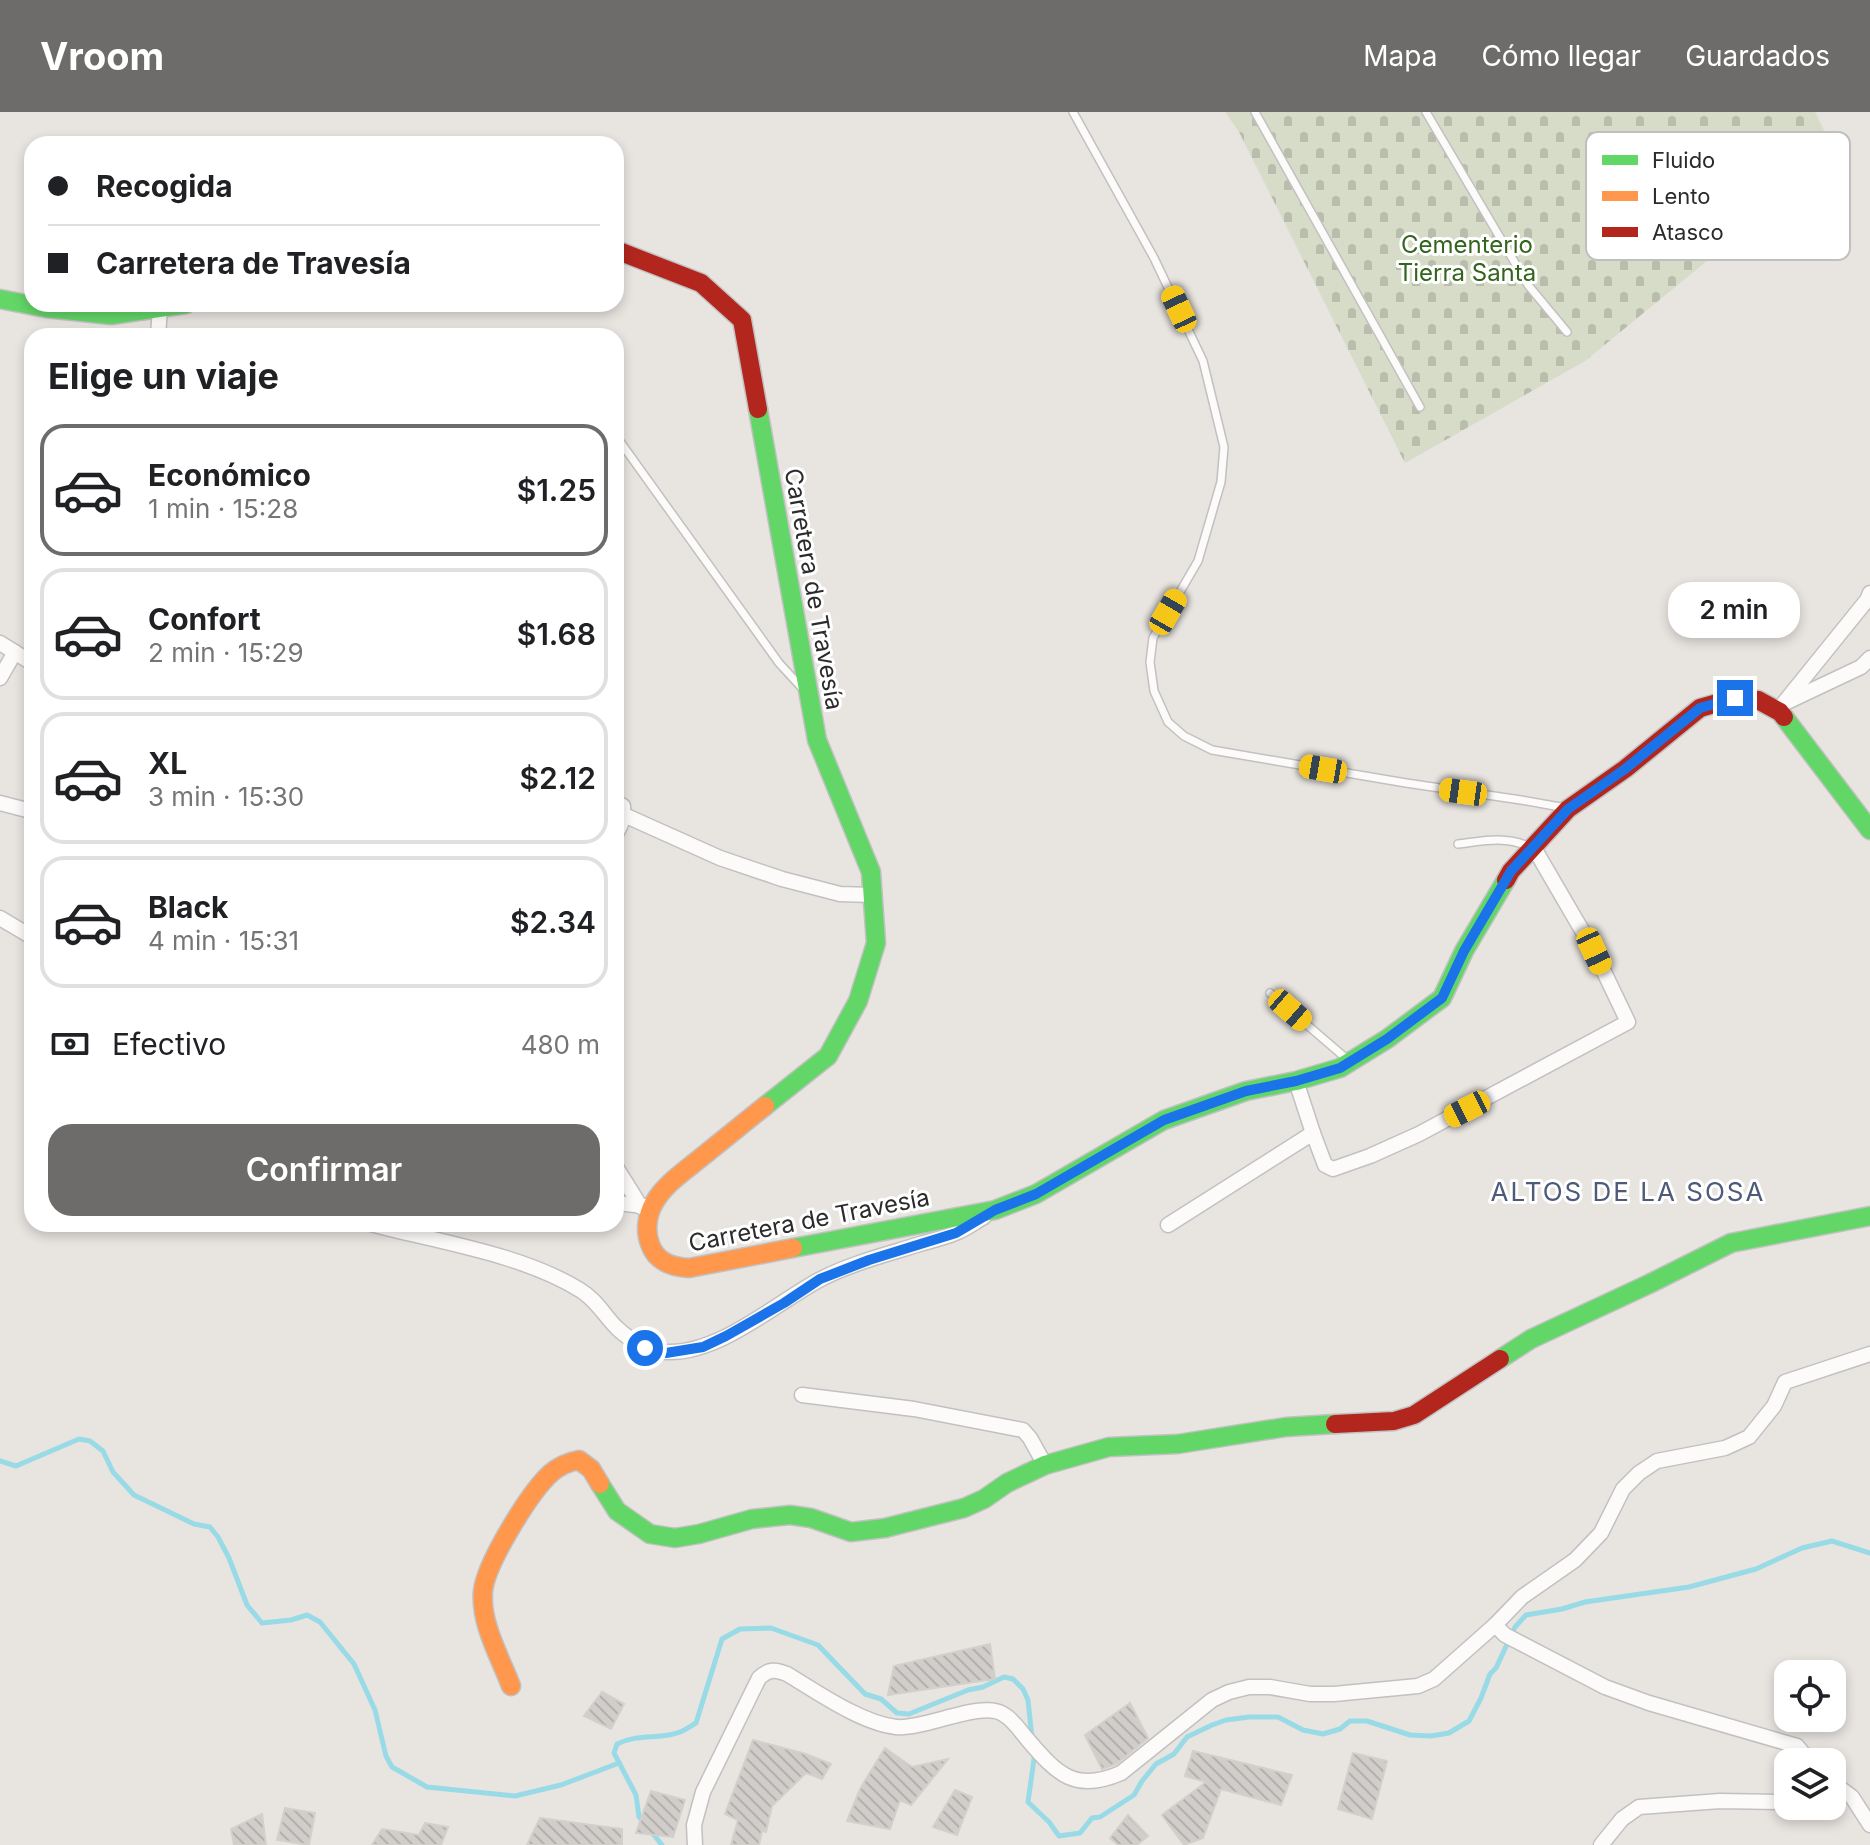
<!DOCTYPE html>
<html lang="es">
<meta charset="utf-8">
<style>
:root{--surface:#fff;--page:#f2f2f2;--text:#202124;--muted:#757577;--line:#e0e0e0;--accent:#6d6c6a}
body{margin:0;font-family:Inter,sans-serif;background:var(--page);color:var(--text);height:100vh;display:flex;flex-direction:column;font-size:30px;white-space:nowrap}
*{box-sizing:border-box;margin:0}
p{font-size:26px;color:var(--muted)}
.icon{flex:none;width:44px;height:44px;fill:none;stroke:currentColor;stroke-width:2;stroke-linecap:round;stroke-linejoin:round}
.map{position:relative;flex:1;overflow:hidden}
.details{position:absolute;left:24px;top:216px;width:600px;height:904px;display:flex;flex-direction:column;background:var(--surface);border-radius:24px;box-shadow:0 4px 12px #0003}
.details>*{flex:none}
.banner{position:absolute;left:24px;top:24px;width:600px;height:176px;border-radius:24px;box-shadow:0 4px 12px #0003;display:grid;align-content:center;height:176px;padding:0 24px;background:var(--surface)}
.buttons{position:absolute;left:1774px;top:1548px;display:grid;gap:16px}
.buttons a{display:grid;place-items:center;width:72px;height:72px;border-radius:16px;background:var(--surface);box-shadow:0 4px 12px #0003;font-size:40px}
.end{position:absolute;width:36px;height:36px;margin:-18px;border:10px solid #1a73e8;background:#fff;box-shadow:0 0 0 4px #fff}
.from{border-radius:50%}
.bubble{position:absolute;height:56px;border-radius:24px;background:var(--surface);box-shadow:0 4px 12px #0003;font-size:26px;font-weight:600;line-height:56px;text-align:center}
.car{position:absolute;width:24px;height:48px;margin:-24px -12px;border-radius:10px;box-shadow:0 0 6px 2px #0007;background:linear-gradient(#f5c518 24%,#345 0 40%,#f5c518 0 76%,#345 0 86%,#f5c518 0)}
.banner b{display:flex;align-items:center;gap:28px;height:76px;font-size:30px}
.banner b+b{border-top:2px solid var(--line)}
.banner i{width:20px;height:20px;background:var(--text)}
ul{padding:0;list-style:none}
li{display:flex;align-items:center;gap:24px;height:132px;margin:0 16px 12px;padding:0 8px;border:4px solid var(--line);border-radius:24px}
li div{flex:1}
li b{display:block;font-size:30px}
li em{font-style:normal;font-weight:600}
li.active{border-color:var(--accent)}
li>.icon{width:72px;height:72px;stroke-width:1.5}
h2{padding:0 24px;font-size:36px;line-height:96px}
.pay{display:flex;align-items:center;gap:20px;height:88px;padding:0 24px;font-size:30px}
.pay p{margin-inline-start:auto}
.primary-button{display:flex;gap:16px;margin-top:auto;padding:16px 24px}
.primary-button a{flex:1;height:92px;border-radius:24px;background:var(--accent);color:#fff;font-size:32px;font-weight:600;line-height:92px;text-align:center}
header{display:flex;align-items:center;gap:48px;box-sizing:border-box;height:112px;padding:0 40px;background:var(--accent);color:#fff}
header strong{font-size:38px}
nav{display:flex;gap:44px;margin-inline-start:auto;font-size:28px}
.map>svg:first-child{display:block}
.cemetery{fill:url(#cemetery-stones)}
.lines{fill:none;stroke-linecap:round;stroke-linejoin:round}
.stream{stroke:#98dbe6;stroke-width:5}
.building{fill:url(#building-back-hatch);stroke:#d3d0cc;stroke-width:2}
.lane-casing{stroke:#c2c1c2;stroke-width:10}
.street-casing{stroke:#c2c1c2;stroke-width:17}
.fast-casing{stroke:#c2c1c2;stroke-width:21}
.slow-casing{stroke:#c2c1c2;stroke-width:21}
.jam-casing{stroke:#c2c1c2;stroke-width:21}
.lane{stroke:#fcfbfa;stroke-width:7}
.street{stroke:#fcfbfa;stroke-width:14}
.fast{stroke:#63d668;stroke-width:18}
.slow{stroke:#ff974d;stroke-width:18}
.jam{stroke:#b3261e;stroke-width:18}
.route{stroke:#1a73e8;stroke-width:10}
.labels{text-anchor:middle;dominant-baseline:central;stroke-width:6;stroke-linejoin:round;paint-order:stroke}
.park-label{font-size:24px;fill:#34651e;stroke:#fff}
.street-label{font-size:24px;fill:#2b2b2b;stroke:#fff}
.neighbourhood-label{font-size:26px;letter-spacing:2px;fill:#4d5a79;stroke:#fff}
.key{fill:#fff;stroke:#bfbfbf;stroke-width:2}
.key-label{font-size:22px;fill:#2b2b2b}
</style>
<header>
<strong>Vroom</strong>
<nav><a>Mapa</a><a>Cómo llegar</a><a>Guardados</a></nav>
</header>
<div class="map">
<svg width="1870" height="1733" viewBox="0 0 1870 1733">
<defs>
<pattern id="cemetery-stones" width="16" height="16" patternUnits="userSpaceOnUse" patternTransform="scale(2)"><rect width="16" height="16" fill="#d6dcc8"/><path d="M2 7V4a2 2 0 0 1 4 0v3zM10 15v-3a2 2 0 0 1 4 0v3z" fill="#b8bdac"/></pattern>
<pattern id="building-back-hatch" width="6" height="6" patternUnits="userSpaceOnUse" patternTransform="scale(2)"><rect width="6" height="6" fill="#d0cdca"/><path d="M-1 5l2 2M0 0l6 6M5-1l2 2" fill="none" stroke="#b3b0ae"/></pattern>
</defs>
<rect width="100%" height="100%" fill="#e8e4e0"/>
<polygon class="cemetery" points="1225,0 1815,0 1836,43 1585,249 1405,351 1239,20"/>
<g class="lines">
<g class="stream">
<polyline points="0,1349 16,1354 79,1327 90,1329 103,1339 113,1360 134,1383 194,1412 210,1415 218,1425 229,1446 247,1493 262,1511 291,1508 307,1503 320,1510 354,1552 375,1598 386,1644 392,1655 427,1675 515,1684 561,1673 619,1651"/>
<polyline points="1035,1640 1028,1690 1049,1710 1059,1724 1080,1721 1092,1706 1100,1705 1134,1683 1142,1669 1156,1652 1174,1642 1187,1625 1212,1613 1226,1608 1249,1605 1278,1605 1303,1618 1323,1622 1340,1617 1350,1609 1367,1609 1410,1623 1431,1624 1449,1621 1469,1609 1481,1586 1490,1562 1496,1556 1515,1515 1526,1503 1562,1497 1585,1490 1689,1475 1756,1457 1802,1436 1832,1429 1870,1441"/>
<path d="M644,1710L639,1705L636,1683L614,1641L617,1632C638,1621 661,1628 680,1620C685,1618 691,1614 696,1611L722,1527L740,1517L771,1516L818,1533L865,1582L881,1587L897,1601L909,1602L968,1578L983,1575L1004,1565L1013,1567L1023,1577L1028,1588L1032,1626"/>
<polyline points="650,1718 662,1733"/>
</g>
</g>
<g class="building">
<polygon points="990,1532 995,1567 888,1583 894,1554"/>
<polygon points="602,1580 624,1592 611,1617 584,1604"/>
<polygon points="1130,1591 1148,1626 1116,1652 1102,1657 1085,1623"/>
<polygon points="753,1628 806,1642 831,1652 822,1667 806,1661 772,1694 766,1720 762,1719 759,1733 731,1733 738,1708 725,1702"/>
<polygon points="885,1636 912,1655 948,1647 911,1693 900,1688 890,1717 847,1709 860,1677"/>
<polygon points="1193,1639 1292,1663 1281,1693 1221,1677 1203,1726 1184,1733 1162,1703 1206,1670 1185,1664"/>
<polygon points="1353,1641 1387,1649 1372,1707 1338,1697"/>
<polygon points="955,1678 972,1685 957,1723 933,1715"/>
<polygon points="651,1679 685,1688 673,1725 636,1721"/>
<polygon points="285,1696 315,1701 309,1733 277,1728"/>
<polygon points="262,1702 266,1733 234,1733 231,1717"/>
<polygon points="1128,1703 1148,1724 1137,1733 1118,1733 1110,1726"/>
<polygon points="540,1706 622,1717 622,1733 527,1733"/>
<polygon points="425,1711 448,1715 441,1733 372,1733 382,1717 419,1723"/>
</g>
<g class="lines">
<g class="lane-casing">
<g id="lane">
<polyline points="1073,0 1154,146 1203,249 1224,335 1221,370 1198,449 1153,526 1150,550 1154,579 1168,610 1184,624 1212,638 1406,671 1521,688 1566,696"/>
<polyline points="1255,0 1420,295"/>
<polyline points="1426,0 1528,173 1567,220"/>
<polyline points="616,324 779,551 802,576"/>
<path d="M1458,732C1484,729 1503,724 1528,734"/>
<polyline points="1270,881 1348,948"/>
</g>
</g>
<g class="street-casing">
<g id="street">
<polyline points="158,224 160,196"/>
<polyline points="0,531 32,551"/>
<polyline points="0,566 15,540"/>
<polyline points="1787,590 1861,555 1870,546"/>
<polyline points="1783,592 1867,488 1870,481"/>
<path d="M616,690L623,694C624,705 622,712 616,722"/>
<polyline points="0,691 27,698 32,702"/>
<polyline points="624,703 720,746 782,767 840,782 872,783"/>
<polyline points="0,806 32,825"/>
<polyline points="1296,969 1313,1021 1325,1053 1333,1057 1370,1044 1419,1022 1628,910 1594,839 1534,736"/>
<polyline points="616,1055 641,1095"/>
<polyline points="616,1091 644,1094"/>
<path d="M371,1112C438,1130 522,1142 580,1178C597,1188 605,1205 618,1217C631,1229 650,1240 667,1240C719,1242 775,1192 819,1168C851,1151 889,1142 923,1131C934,1128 947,1125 958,1120C967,1116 975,1110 984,1105"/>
<polyline points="1168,1113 1313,1021"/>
<polyline points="802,1283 914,1297 1023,1318 1030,1326 1045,1353"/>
<polyline points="1495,1513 1505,1523 1605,1575 1649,1591 1797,1634 1810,1650"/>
<polyline points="1832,1670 1852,1685 1870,1713"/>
<path d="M695,1733L694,1713L703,1680L759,1566C769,1557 775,1557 787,1562C817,1580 861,1611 896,1615C924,1618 981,1588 1003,1602C1014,1608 1020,1619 1028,1628C1057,1662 1075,1681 1121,1661L1212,1588L1229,1580L1249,1575H1270L1310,1582H1334L1418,1574L1434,1567L1495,1513L1522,1485L1575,1448L1601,1421L1623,1377L1639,1361L1657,1349L1725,1336L1749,1325L1774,1294L1785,1270L1870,1242"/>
<polyline points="1601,1733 1622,1707 1639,1695 1720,1689 1779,1690 1788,1688"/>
</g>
</g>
<g class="fast-casing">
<g id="fast">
<polyline points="0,187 46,196 111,203 186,192"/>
<polyline points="758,297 817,628 871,760 876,831 858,889 828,944 765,994"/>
<polyline points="1784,605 1870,718"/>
<polyline points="793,1136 995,1098 1036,1082 1164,1008 1246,979 1296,969 1340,956 1387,927 1442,886 1464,839 1506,768"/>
<polyline points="1500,1247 1531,1227 1649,1172 1731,1131 1870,1104"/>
<polyline points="600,1372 617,1399 650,1422 675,1426 699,1422 752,1407 790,1403 811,1406 851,1420 885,1416 964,1396 984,1387 1007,1371 1045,1353 1109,1335 1178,1332 1286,1315 1335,1312"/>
</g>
</g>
<g class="slow-casing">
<g id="slow">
<path d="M765,994C743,1012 720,1030 698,1048C682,1061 664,1073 654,1091C647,1103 645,1119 650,1132C656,1150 672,1155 689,1156L793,1136"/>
<path d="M511,1574C500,1545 480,1511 483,1479C486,1451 530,1380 551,1361C559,1354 568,1350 579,1348L591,1357L600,1372"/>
</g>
</g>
<g class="jam-casing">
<g id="jam">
<polyline points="616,138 701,171 742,208 758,297"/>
<polyline points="1506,768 1511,759 1568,697 1625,657 1700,596 1735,586 1758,588 1780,600 1784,605"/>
<polyline points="1335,1312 1394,1309 1414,1303 1500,1247"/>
</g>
</g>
<use href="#lane" class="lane"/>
<use href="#street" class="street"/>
<use href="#fast" class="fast"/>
<use href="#slow" class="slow"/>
<use href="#jam" class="jam"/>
</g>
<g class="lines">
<polyline class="route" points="645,1236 666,1241 703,1235 726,1224 784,1191 820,1167 869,1148 956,1121 995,1098 1036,1082 1164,1008 1246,979 1296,969 1340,956 1387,927 1442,886 1464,839 1511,759 1568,697 1625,657 1700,596 1735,586"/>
</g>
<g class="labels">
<g class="park-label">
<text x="1467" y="132">Cementerio<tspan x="1467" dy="28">Tierra Santa</tspan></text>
</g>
<g class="street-label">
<text transform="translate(814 477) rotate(80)">Carretera de Travesía</text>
<text transform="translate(809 1108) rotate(-11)">Carretera de Travesía</text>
</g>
<g class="neighbourhood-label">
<text x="1628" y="1079">ALTOS DE LA SOSA</text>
</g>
</g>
<rect x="1586" y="20" width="264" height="128" rx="12" class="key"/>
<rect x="1602" y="43" width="36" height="10" fill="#63d668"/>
<rect x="1602" y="79" width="36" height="10" fill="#ff974d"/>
<rect x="1602" y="115" width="36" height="10" fill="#b3261e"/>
<g class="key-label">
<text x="1652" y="56">Fluido</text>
<text x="1652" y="92">Lento</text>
<text x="1652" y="128">Atasco</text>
</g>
</svg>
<div class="buttons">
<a><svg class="icon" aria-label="locate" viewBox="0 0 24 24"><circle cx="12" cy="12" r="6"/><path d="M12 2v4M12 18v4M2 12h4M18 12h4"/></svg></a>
<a><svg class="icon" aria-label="layers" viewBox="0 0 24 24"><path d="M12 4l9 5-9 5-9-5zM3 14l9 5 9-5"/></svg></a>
</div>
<i class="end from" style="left:645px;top:1236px"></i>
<i class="end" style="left:1735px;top:586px"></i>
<div class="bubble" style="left:1668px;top:470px;width:132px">2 min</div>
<i class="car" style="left:1179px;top:197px;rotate:335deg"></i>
<i class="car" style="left:1168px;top:500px;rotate:30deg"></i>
<i class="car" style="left:1323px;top:657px;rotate:280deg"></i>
<i class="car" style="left:1463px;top:680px;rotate:278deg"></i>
<i class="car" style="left:1594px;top:839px;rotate:155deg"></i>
<i class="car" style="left:1290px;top:898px;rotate:131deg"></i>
<i class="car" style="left:1467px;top:997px;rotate:243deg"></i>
<div class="banner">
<b><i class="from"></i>Recogida</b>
<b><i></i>Carretera de Travesía</b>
</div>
<section class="details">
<h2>Elige un viaje</h2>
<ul>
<li class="active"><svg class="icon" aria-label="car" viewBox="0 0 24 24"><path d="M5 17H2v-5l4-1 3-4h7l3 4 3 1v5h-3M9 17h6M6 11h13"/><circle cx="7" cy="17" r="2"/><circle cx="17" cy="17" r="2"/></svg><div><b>Económico</b><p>1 min · 15:28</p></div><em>$1.25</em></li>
<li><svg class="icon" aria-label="car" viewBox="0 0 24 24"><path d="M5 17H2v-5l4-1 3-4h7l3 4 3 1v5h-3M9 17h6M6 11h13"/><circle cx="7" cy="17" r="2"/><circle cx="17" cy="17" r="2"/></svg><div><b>Confort</b><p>2 min · 15:29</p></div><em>$1.68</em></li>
<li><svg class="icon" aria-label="car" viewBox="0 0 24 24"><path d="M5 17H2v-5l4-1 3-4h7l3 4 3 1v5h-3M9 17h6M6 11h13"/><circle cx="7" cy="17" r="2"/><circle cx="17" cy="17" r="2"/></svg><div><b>XL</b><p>3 min · 15:30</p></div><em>$2.12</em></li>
<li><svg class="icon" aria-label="car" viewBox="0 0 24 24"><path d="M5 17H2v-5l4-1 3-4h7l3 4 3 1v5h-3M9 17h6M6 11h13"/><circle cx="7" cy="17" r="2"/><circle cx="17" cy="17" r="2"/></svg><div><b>Black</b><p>4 min · 15:31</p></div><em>$2.34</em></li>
</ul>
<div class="pay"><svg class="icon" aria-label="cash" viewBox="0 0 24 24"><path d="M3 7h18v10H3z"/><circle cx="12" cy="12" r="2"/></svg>Efectivo<p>480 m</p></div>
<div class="primary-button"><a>Confirmar</a></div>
</section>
</div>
